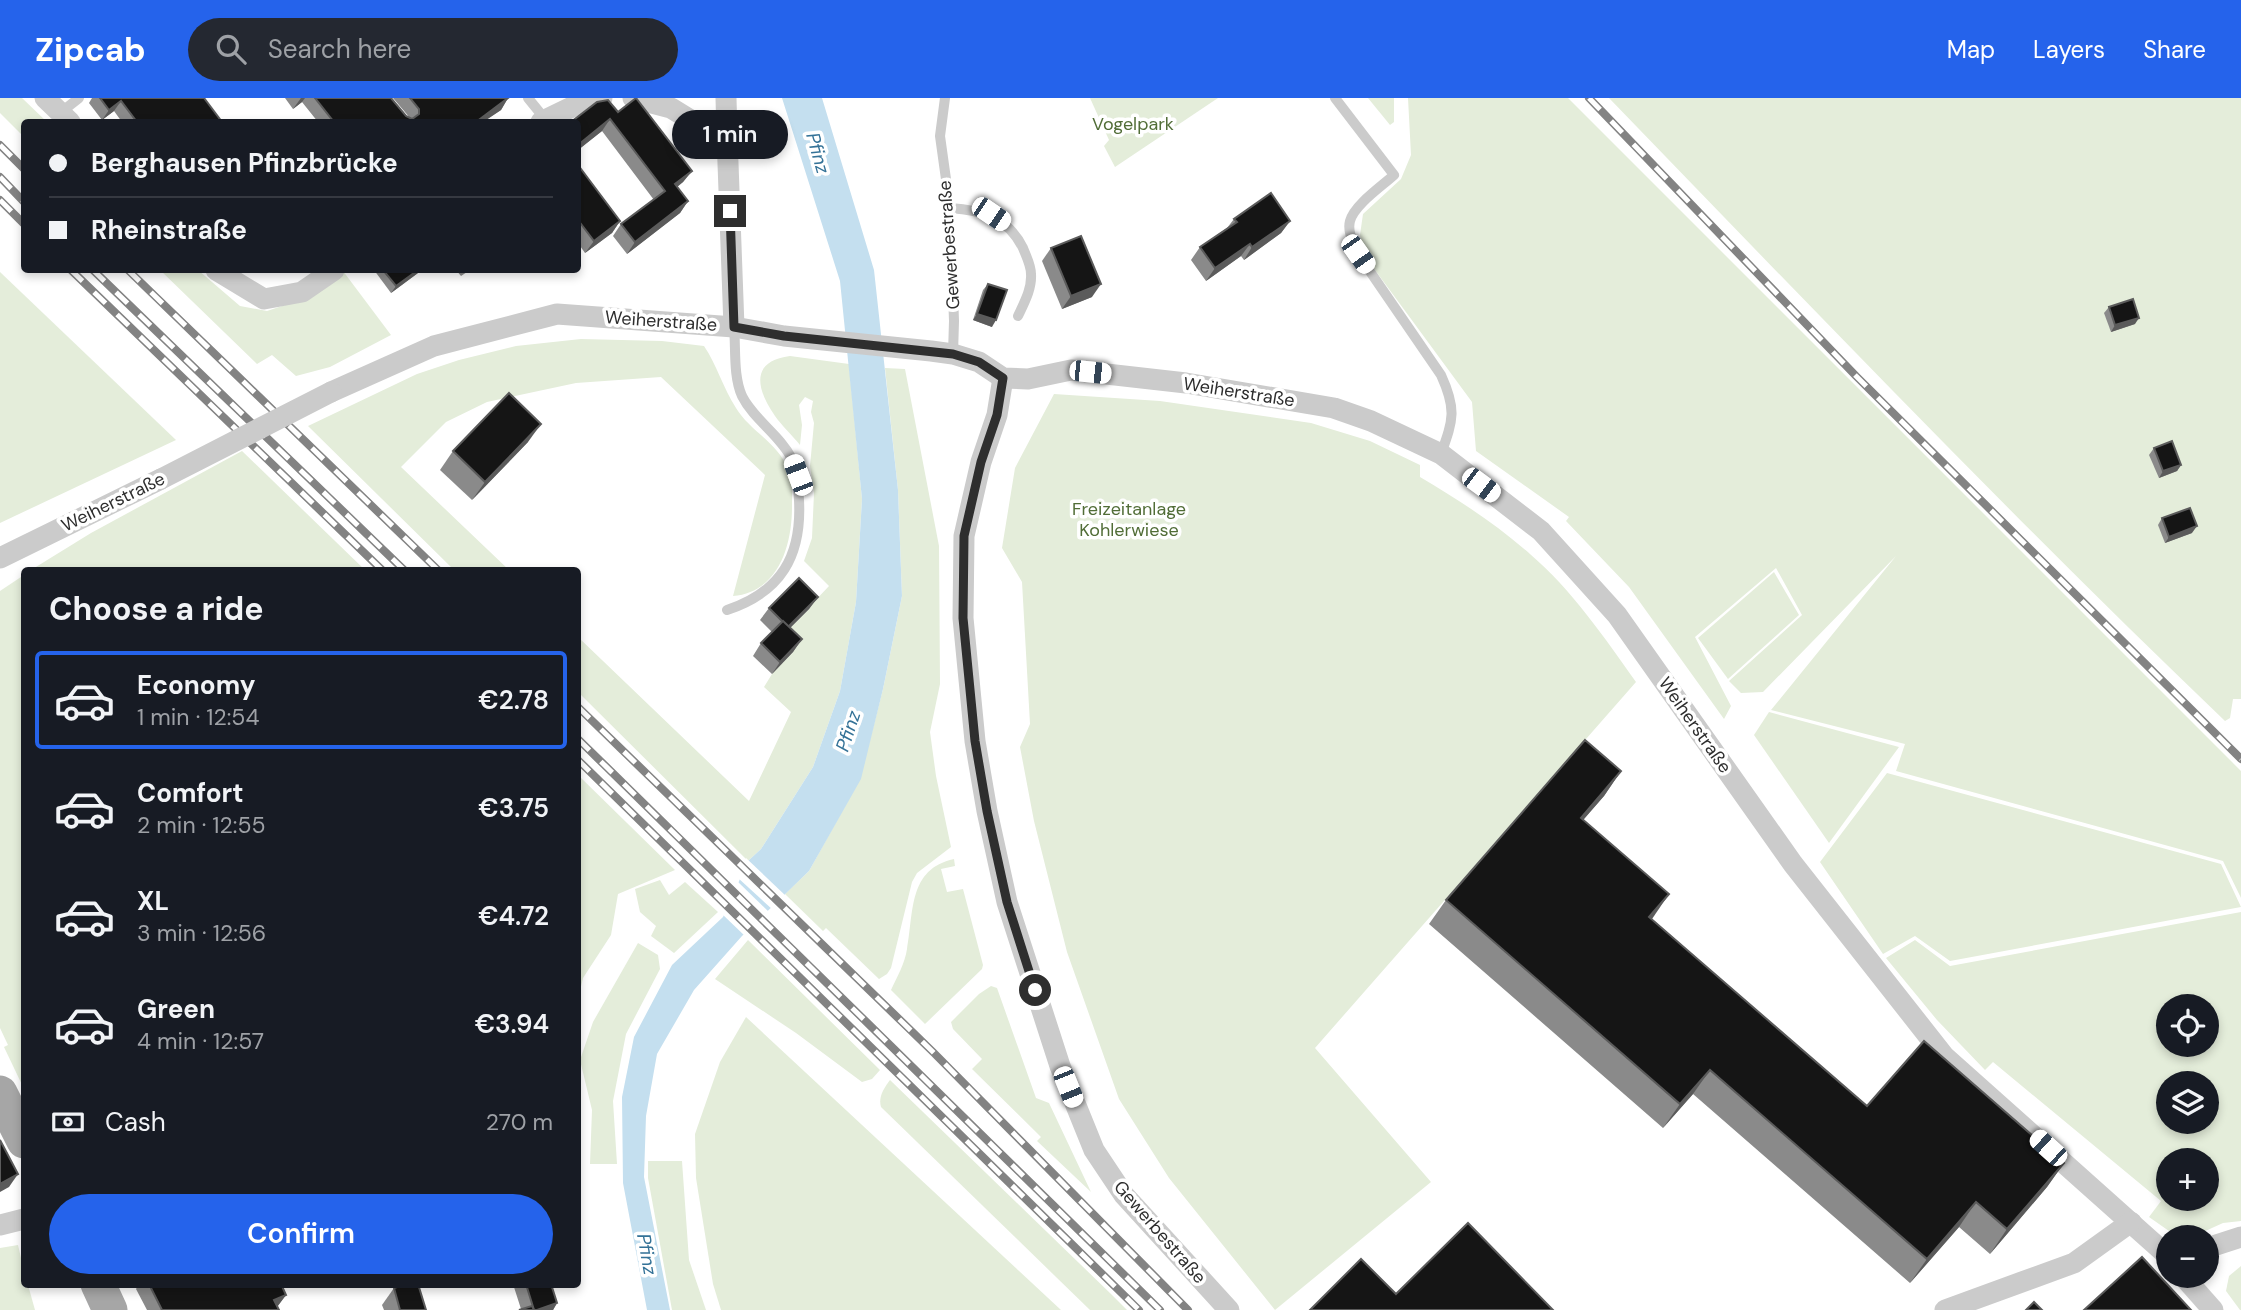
<!DOCTYPE html>
<meta charset="utf-8">
<style>
:root{--surface:#171b24;--page:#242831;--text:#f1f3f6;--muted:#9ea1a6;--line:#363941;--accent:#2563eb}
body{margin:0;font-family:"DM Sans",sans-serif;background:var(--page);color:var(--text);height:100vh;display:flex;flex-direction:column;font-size:26px;white-space:nowrap}
*{box-sizing:border-box;margin:0}
p{font-size:23px;color:var(--muted)}
.icon{flex:none;width:38px;height:38px;fill:none;stroke:currentColor;stroke-width:2;stroke-linecap:round;stroke-linejoin:round}
.map{position:relative;flex:1;overflow:hidden}
.sheet{position:absolute;left:21px;top:469px;width:560px;height:721px;display:flex;flex-direction:column;background:var(--surface);border-radius:7px;box-shadow:0 4px 10px #0003}
.sheet>*{flex:none}
.top-card{position:absolute;left:21px;top:21px;width:560px;height:154px;border-radius:7px;box-shadow:0 4px 10px #0003;display:grid;align-content:center;height:154px;padding:0 28px;background:var(--surface)}
.controls{position:absolute;left:2156px;top:896px;display:grid;gap:14px}
.controls a{display:grid;place-items:center;width:63px;height:63px;border-radius:50%;background:var(--surface);box-shadow:0 4px 10px #0003;font-size:35px}
.end{position:absolute;width:32px;height:32px;margin:-16px;border:9px solid #2e2e2e;background:#fff;box-shadow:0 0 0 4px #fff}
.from{border-radius:50%}
.bubble{position:absolute;height:49px;border-radius:24px;background:var(--surface);box-shadow:0 4px 10px #0003;font-size:23px;font-weight:600;line-height:49px;text-align:center}
.car{position:absolute;width:21px;height:42px;margin:-21px -10px;border-radius:9px;box-shadow:0 0 5px 2px #0007;background:linear-gradient(#fff 24%,#345 0 40%,#fff 0 76%,#345 0 86%,#fff 0)}
.top-card b{display:flex;align-items:center;gap:24px;height:66px;font-size:26px}
.top-card b+b{border-top:2px solid var(--line)}
.top-card i{width:18px;height:18px;background:var(--text)}
ul{padding:0;list-style:none}
li{display:flex;align-items:center;gap:21px;height:98px;margin:0 14px 10px;padding:0 14px;border:4px solid transparent;border-radius:7px}
li div{flex:1}
li b{display:block;font-size:26px}
li em{font-style:normal;font-weight:600}
li.selected{border-color:var(--accent)}
li>.icon{width:63px;height:63px;stroke-width:1.5}
h2{padding:0 28px;font-size:32px;line-height:84px}
.pay{display:flex;align-items:center;gap:18px;height:77px;padding:0 28px;font-size:26px}
.pay p{margin-inline-start:auto}
.primary-button{display:flex;gap:14px;margin-top:auto;padding:14px 28px}
.primary-button a{flex:1;height:80px;border-radius:42px;background:var(--accent);color:#fff;font-size:28px;font-weight:600;line-height:80px;text-align:center}
header{display:flex;align-items:center;gap:42px;box-sizing:border-box;height:98px;padding:0 35px;background:var(--accent);color:#fff}
header strong{font-size:33px}
nav{display:flex;gap:38px;margin-inline-start:auto;font-size:24px}
.search{width:490px;height:63px;background:var(--page);display:flex;align-items:center;gap:18px;box-sizing:border-box;padding:0 24px;border-radius:38px;color:var(--muted);font-size:26px}
.map>svg:first-child{display:block}
.green{fill:#e4edda;fill-rule:evenodd}
.water{fill:#c4dfef}
.pier{fill:#fff}
.lines{fill:none;stroke-linecap:round;stroke-linejoin:round}
.service{stroke:#cbcbcb;stroke-width:10}
.minor{stroke:#cbcbcb;stroke-width:21}
.primary{stroke:#a6a6a6;stroke-width:35}
.rail-casing{stroke:#838383;stroke-width:8}
.rail{stroke:#fff;stroke-width:5;stroke-dasharray:16;stroke-linecap:butt}
.minor-bridge{stroke:#cbcbcb;stroke-width:21}
.wall{fill:#8a8a8a}
.shaded-wall{fill:#5b5b5b}
.building{fill:#151515;stroke:#5b5b5b;stroke-width:2}
.route{stroke:#2e2e2e;stroke-width:9}
.labels{text-anchor:middle;dominant-baseline:central;stroke-width:7;stroke-linejoin:round;paint-order:stroke}
.park-label{font-size:18px;fill:#516d37;stroke:#fff}
.street-label{font-size:18px;fill:#2e2e2e;stroke:#fff}
.water-label{font-size:19px;font-style:italic;fill:#347297;stroke:#fff}
</style>
<header>
<strong>Zipcab</strong>
<div class="search"><svg class="icon" aria-label="search" viewBox="0 0 24 24"><circle cx="10" cy="10" r="6"/><path d="M15 15l6 6"/></svg>Search here</div>
<nav><a>Map</a><a>Layers</a><a>Share</a></nav>
</header>
<div class="map">
<svg width="2241" height="1212" viewBox="0 0 2241 1212">
<rect width="100%" height="100%" fill="#fff"/>
<g class="green">
<polygon points="0,0 22,0 47,24 24,24 24,39 0,15"/>
<polygon points="1090,0 1218,0 1115,69 1104,48 1109,42"/>
<polygon points="1368,0 1394,0 1394,24 1390,27"/>
<polygon points="1408,0 1568,0 2241,673 2241,800 2223,763 1896,673 1905,646 1771,612 1896,458 1763,594 1741,595 1729,583 1802,517 1776,470 1695,539 1731,608 1724,621 1629,489 1566,423 1569,419 1476,353 1472,304 1364,157 1360,137 1363,116 1401,81 1411,57"/>
<path d="M1609,0H2241V601H2233L2230,620L2225,623C2014,421 1812,210 1609,0Z"/>
<polygon points="160,172 198,172 240,208 267,213 303,201 343,173 391,237 330,269 296,278 272,257 257,266"/>
<polygon points="0,174 176,342 0,425"/>
<path d="M581,241L662,243L704,248C717,267 723,290 736,310C750,333 778,345 788,371C793,384 792,395 792,409C792,447 779,494 733,498L765,377L661,279L576,285L487,304L446,324L401,369L509,472H454L308,328L417,276L459,262L516,248Z"/>
<path d="M790,258L849,266L862,401L856,504L840,593L813,669L761,751L748,763L578,594V539L749,703L791,614L764,589L772,576L779,541L829,488L804,463L812,440L814,395L810,368L814,325L811,314L813,303L805,299L799,307L802,327L800,347C792,337 782,328 775,318C756,291 750,263 790,258Z"/>
<polygon points="885,270 905,271 939,448 940,586 930,634 936,678 951,749 917,775 912,784 891,870 887,876 879,881 826,830 823,833 785,796 809,773 860,681 883,591 902,498 898,392"/>
<path d="M1054,296L1160,303L1311,325L1370,343L1420,367V379C1459,402 1496,426 1530,456C1572,492 1604,539 1636,584L1315,950L1431,1084L1275,1212L1169,1080L1119,1001L1067,854L1034,723L1020,649L1030,626L1022,484L1002,450L1015,370Z"/>
<polygon points="242,353 365,472 31,472 91,435"/>
<polygon points="1774,474 1799,517 1728,581 1698,540"/>
<polygon points="24,477 24,991 4,949 8,947 0,930 0,493"/>
<polygon points="1769,614 1899,649 1829,745 1754,637"/>
<polygon points="1887,675 2221,766 2241,809 1950,863 1915,838 1883,856 1820,764"/>
<polygon points="578,677 675,772 618,796 611,837 583,880 578,902"/>
<path d="M954,761L955,768L941,771L947,794L963,791L983,867L982,871L925,926L891,892C897,879 905,865 907,851C914,814 908,771 954,761Z"/>
<polygon points="660,782 669,797 685,784 718,814 674,855 651,838 656,828 640,814 635,791"/>
<path d="M2241,814V1123L2223,1125L2192,1139L2169,1133L2149,1119L2161,1103L1993,964L1985,972L1937,922L1886,860L1915,842L1950,868ZM2207,908V947H2168V908ZM2168,985H2207V1024H2168ZM2168,1062H2207V1101H2168Z"/>
<polygon points="748,842 880,972 872,981 862,984 796,935 715,881"/>
<polygon points="638,845 658,857 660,871 626,936 613,1003 617,1066 590,1066 592,1012 580,962 593,924"/>
<polygon points="991,888 997,890 1036,1000 1049,1005 1091,1094 1037,1043 1041,1039 972,971 982,961 953,931 951,924 979,896"/>
<polygon points="746,919 1061,1212 721,1212 713,1186 696,1080 695,1036 720,964"/>
<path d="M890,982L1111,1196L1127,1212H1090L881,1009C878,999 884,990 890,982Z"/>
<polygon points="648,1063 682,1063 689,1162 706,1212 672,1212 648,1080"/>
<polygon points="18,1147 24,1173 24,1186 28,1187 35,1212 0,1212 0,1150"/>
<polygon points="2241,1168 2241,1212 2240,1212 2226,1193 2229,1178"/>
</g>
<polygon class="water" points="782,0 822,0 874,172 898,392 902,498 883,591 861,681 809,773 742,838 694,892 657,956 646,1018 644,1079 670,1212 647,1212 623,1085 622,999 634,939 672,867 723,819 748,763 761,751 813,669 840,593 856,504 862,401 840,183"/>
<g class="pier">
<polygon points="746,760 787,799 773,812 737,779"/>
<polygon points="736,782 770,815 746,839 721,815"/>
</g>
<g class="lines">
<g class="service">
<polyline points="528,0 545,21"/>
<polyline points="945,0 940,38 950,110 954,223 953,256"/>
<path d="M1335,0L1394,77C1382,88 1354,107 1350,123C1347,134 1354,146 1358,156L1441,277C1457,312 1453,322 1441,356"/>
<polyline points="60,15 79,0"/>
<path d="M950,110C981,112 1008,119 1023,150C1026,158 1031,167 1031,176C1032,191 1024,205 1018,218"/>
<path d="M727,512C781,494 802,458 799,402C798,388 798,374 792,361C780,337 754,322 742,298C733,278 736,250 734,229"/>
</g>
<g class="minor">
<polyline points="45,0 70,24"/>
<polyline points="633,0 671,10 710,34 727,38 734,229"/>
<polyline points="726,0 727,38"/>
<polyline points="541,24 582,4 602,0"/>
<polyline points="216,172 264,201 302,194 334,172"/>
<polyline points="1003,280 997,317 981,364 964,438 963,520 975,643 987,713 1007,804 1060,968 1094,1052 1124,1097 1229,1212"/>
<polyline points="331,294 434,248 557,216 734,229 784,238 931,253 953,256 979,264 1003,280 1028,281 1071,272 1186,285 1334,310 1371,323 1441,356 1541,433 1617,517 1793,766 1944,958 2168,1158"/>
<polyline points="0,460 161,381"/>
<polyline points="0,1127 24,1121"/>
<polyline points="2207,1150 2241,1139"/>
<polyline points="2183,1178 2213,1212"/>
<polyline points="1945,1212 2074,1165 2131,1124"/>
</g>
<g class="primary">
<polyline points="0,995 24,1043"/>
<polyline points="98,1186 110,1212"/>
</g>
<g class="rail-casing">
<g id="rail">
<polyline points="1589,0 1856,278 2241,661"/>
<polyline points="0,47 24,71"/>
<polyline points="0,79 24,104"/>
<polyline points="0,102 24,126"/>
<polyline points="71,172 382,472"/>
<polyline points="93,172 404,472"/>
<polyline points="128,172 438,472"/>
<polyline points="578,609 933,954 1188,1212"/>
<polyline points="578,641 1160,1212"/>
<polyline points="578,662 1139,1212"/>
</g>
</g>
<use href="#rail" class="rail"/>
<polyline class="minor-bridge" points="161,381 331,294"/>
</g>
<g class="wall">
<polygon points="92,0 204,0 222,24 122,24 114,13 102,22 89,5"/>
<polygon points="285,0 391,0 406,18 410,20 393,0 508,0 501,12 483,24 318,24 302,4 293,11"/>
<polygon points="618,14 692,73 683,84 677,89 688,103 680,115 627,156 613,138 621,126 654,102 602,33 578,52 578,24"/>
<polygon points="578,67 620,123 612,135 585,155 578,145"/>
<polygon points="1234,121 1290,123 1281,135 1244,162 1241,158 1206,183 1191,162 1200,149 1227,130"/>
<polygon points="1051,150 1092,199 1062,211 1042,163"/>
<polygon points="374,172 422,172 391,195"/>
<polygon points="456,172 470,172 461,178"/>
<polygon points="988,186 992,229 973,222 983,192"/>
<polygon points="2109,209 2135,226 2111,234 2104,215"/>
<polygon points="528,344 472,402 440,372 453,353"/>
<polygon points="2154,350 2181,367 2177,373 2159,380 2149,357"/>
<polygon points="2162,420 2192,435 2165,445 2158,427"/>
<polygon points="818,499 809,511 790,530 802,541 793,554 772,576 753,558 761,545 772,534 760,522 769,510"/>
<polygon points="1621,673 1604,698 1583,722 1652,821 1867,1008 2064,1065 2047,1089 1990,1156 1959,1129 1910,1185 1693,996 1663,1030 1429,826 1446,802"/>
<polygon points="139,1186 281,1186 286,1197 277,1209 279,1212 147,1212 136,1191"/>
<polygon points="513,1186 551,1186 557,1205 553,1212 519,1212 521,1211"/>
<polygon points="394,1190 426,1212 384,1212 382,1207"/>
</g>
<g class="shaded-wall">
<polygon points="301,0 305,0 302,4 293,11"/>
<polygon points="508,0 501,12 483,24 476,24"/>
<polygon points="121,3 114,13 102,22 109,12"/>
<polygon points="610,21 602,33 578,52 578,47"/>
<polygon points="692,73 683,84 667,97 675,86"/>
<polygon points="688,103 680,115 627,156 635,144"/>
<polygon points="620,123 612,135 585,155 594,143"/>
<polygon points="1290,123 1281,135 1244,162 1252,149"/>
<polygon points="1250,146 1241,158 1206,183 1215,170"/>
<polygon points="418,172 422,172 391,195 396,188"/>
<polygon points="1101,186 1092,199 1062,211 1071,198"/>
<polygon points="977,216 996,222 992,229 973,222"/>
<polygon points="2139,220 2135,226 2111,234 2115,227"/>
<polygon points="541,326 528,344 472,402 485,384"/>
<polygon points="2181,367 2177,373 2159,380 2163,373"/>
<polygon points="2197,428 2192,435 2165,445 2169,439"/>
<polygon points="818,499 809,511 779,541 788,529"/>
<polygon points="802,541 793,554 772,576 780,564"/>
<polygon points="1621,673 1604,698 1564,744 1581,720"/>
<polygon points="1669,796 1652,821 1649,819"/>
<polygon points="1710,972 1693,996 1663,1030 1680,1006"/>
<polygon points="2064,1065 2047,1089 1990,1156 2007,1131"/>
<polygon points="18,1076 9,1089 0,1094 0,1086"/>
<polygon points="1976,1104 1959,1129 1910,1185 1927,1161"/>
<polygon points="286,1197 277,1209 274,1202"/>
<polygon points="557,1205 553,1212 537,1212"/>
</g>
<g class="building">
<polygon points="100,0 204,0 222,24 137,24 121,3 109,12"/>
<polygon points="315,0 391,0 406,18 412,21 419,16 419,11 410,0 508,0 476,24 334,24"/>
<polygon points="636,0 692,73 675,86 688,103 635,144 621,126 665,93 610,21 578,47 578,24 571,24 597,4 608,2 618,14"/>
<polygon points="578,67 620,123 594,143 578,122"/>
<polygon points="1271,95 1290,123 1252,149 1250,146 1215,170 1200,149 1237,124 1234,121"/>
<polygon points="1081,138 1101,186 1071,198 1051,150"/>
<polygon points="383,172 418,172 396,188"/>
<polygon points="988,186 1007,192 996,222 977,216"/>
<polygon points="2133,201 2139,220 2115,227 2109,209"/>
<polygon points="509,295 541,326 485,384 453,353"/>
<polygon points="2172,343 2181,367 2163,373 2154,350"/>
<polygon points="2190,410 2197,428 2169,439 2162,420"/>
<polygon points="799,480 818,499 788,529 769,510"/>
<polygon points="783,523 802,541 780,564 761,545"/>
<polygon points="1585,642 1621,673 1581,720 1669,796 1649,819 1867,1008 1924,943 2064,1065 2007,1131 1976,1104 1927,1161 1710,972 1680,1006 1446,802"/>
<polygon points="0,1042 18,1076 0,1086"/>
<polygon points="1468,1125 1553,1212 1310,1212 1361,1161 1396,1196"/>
<polygon points="2142,1159 2191,1212 2084,1212"/>
<polygon points="149,1186 281,1186 286,1197 274,1202 279,1212 162,1212"/>
<polygon points="407,1186 418,1186 426,1212 400,1212 394,1190"/>
<polygon points="526,1186 551,1186 557,1205 537,1212 534,1212"/>
<polygon points="2034,1204 2042,1212 2026,1212"/>
<polygon points="532,1208 534,1212 519,1212"/>
</g>
<g class="lines">
<polyline class="route" points="730,113 734,229 784,238 953,256 979,264 1003,280 997,317 981,364 964,438 963,520 975,643 987,713 1007,804 1035,892"/>
</g>
<g class="labels">
<g class="park-label">
<text x="1133" y="26">Vogelpark</text>
<text x="1129" y="411">Freizeitanlage<tspan x="1129" dy="21">Kohlerwiese</tspan></text>
</g>
<g class="street-label">
<text transform="translate(949 147) rotate(-94)">Gewerbestraße</text>
<text transform="translate(661 223) rotate(4)">Weiherstraße</text>
<text transform="translate(1239 294) rotate(9)">Weiherstraße</text>
<text transform="translate(113 404) rotate(-26)">Weiherstraße</text>
<text transform="translate(1695 627) rotate(55)">Weiherstraße</text>
<text transform="translate(1160 1134) rotate(49)">Gewerbestraße</text>
</g>
<g class="water-label">
<text transform="translate(818 55) rotate(74)">Pfinz</text>
<text transform="translate(848 633) rotate(-72)">Pfinz</text>
<text transform="translate(647 1156) rotate(80)">Pfinz</text>
</g>
</g>
</svg>
<div class="controls">
<a><svg class="icon" aria-label="locate" viewBox="0 0 24 24"><circle cx="12" cy="12" r="6"/><path d="M12 2v4M12 18v4M2 12h4M18 12h4"/></svg></a>
<a><svg class="icon" aria-label="layers" viewBox="0 0 24 24"><path d="M12 4l9 5-9 5-9-5zM3 14l9 5 9-5"/></svg></a>
<a>+</a>
<a>−</a>
</div>
<i class="end from" style="left:1035px;top:892px"></i>
<i class="end" style="left:730px;top:113px"></i>
<div class="bubble" style="left:672px;top:12px;width:116px">1 min</div>
<i class="car" style="left:991px;top:116px;rotate:124deg"></i>
<i class="car" style="left:1358px;top:156px;rotate:145deg"></i>
<i class="car" style="left:1090px;top:274px;rotate:96deg"></i>
<i class="car" style="left:798px;top:377px;rotate:339deg"></i>
<i class="car" style="left:1481px;top:387px;rotate:127deg"></i>
<i class="car" style="left:1068px;top:989px;rotate:158deg"></i>
<i class="car" style="left:2048px;top:1050px;rotate:312deg"></i>
<div class="top-card">
<b><i class="from"></i>Berghausen Pfinzbrücke</b>
<b><i></i>Rheinstraße</b>
</div>
<section class="sheet">
<h2>Choose a ride</h2>
<ul>
<li class="selected"><svg class="icon" aria-label="car" viewBox="0 0 24 24"><path d="M5 17H2v-5l4-1 3-4h7l3 4 3 1v5h-3M9 17h6M6 11h13"/><circle cx="7" cy="17" r="2"/><circle cx="17" cy="17" r="2"/></svg><div><b>Economy</b><p>1 min · 12:54</p></div><em>€2.78</em></li>
<li><svg class="icon" aria-label="car" viewBox="0 0 24 24"><path d="M5 17H2v-5l4-1 3-4h7l3 4 3 1v5h-3M9 17h6M6 11h13"/><circle cx="7" cy="17" r="2"/><circle cx="17" cy="17" r="2"/></svg><div><b>Comfort</b><p>2 min · 12:55</p></div><em>€3.75</em></li>
<li><svg class="icon" aria-label="car" viewBox="0 0 24 24"><path d="M5 17H2v-5l4-1 3-4h7l3 4 3 1v5h-3M9 17h6M6 11h13"/><circle cx="7" cy="17" r="2"/><circle cx="17" cy="17" r="2"/></svg><div><b>XL</b><p>3 min · 12:56</p></div><em>€4.72</em></li>
<li><svg class="icon" aria-label="car" viewBox="0 0 24 24"><path d="M5 17H2v-5l4-1 3-4h7l3 4 3 1v5h-3M9 17h6M6 11h13"/><circle cx="7" cy="17" r="2"/><circle cx="17" cy="17" r="2"/></svg><div><b>Green</b><p>4 min · 12:57</p></div><em>€3.94</em></li>
</ul>
<div class="pay"><svg class="icon" aria-label="cash" viewBox="0 0 24 24"><path d="M3 7h18v10H3z"/><circle cx="12" cy="12" r="2"/></svg>Cash<p>270 m</p></div>
<div class="primary-button"><a>Confirm</a></div>
</section>
</div>
